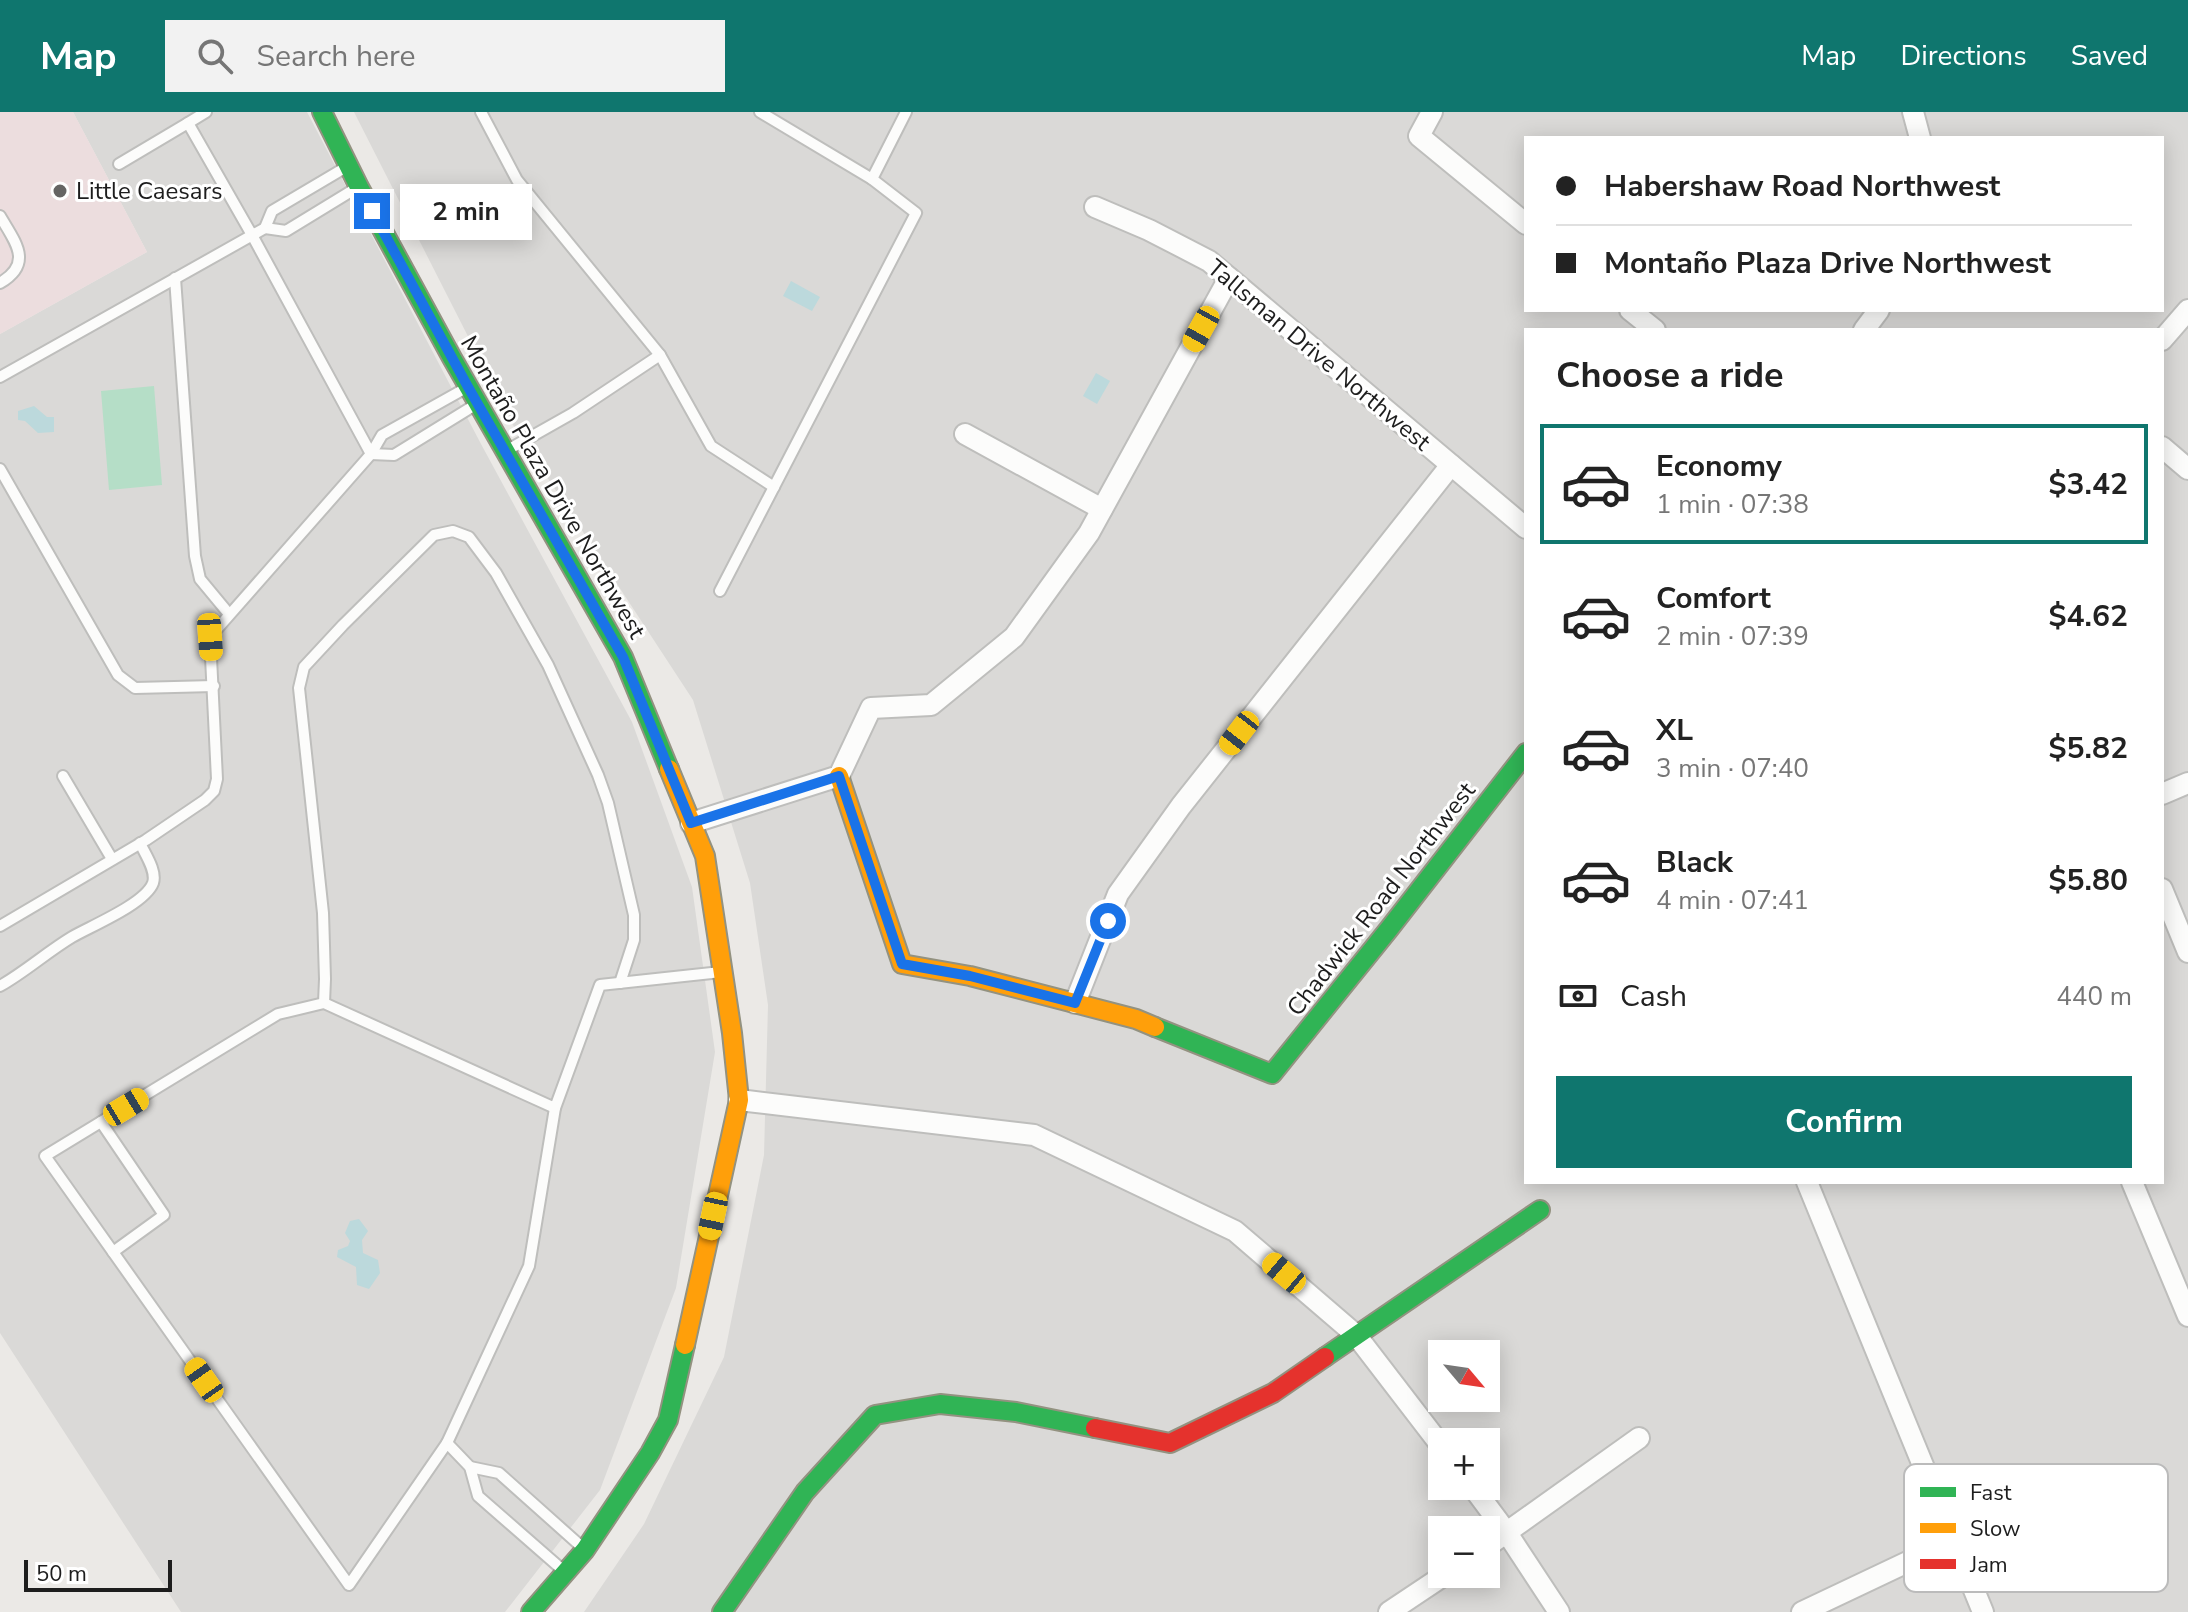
<!DOCTYPE html>
<meta charset="utf-8">
<style>
:root{--surface:#fff;--page:#f2f2f2;--text:#222;--muted:#767676;--line:#e0e0e0;--accent:#0f766e}
body{margin:0;font-family:"Nunito Sans",sans-serif;background:var(--page);color:var(--text);height:100vh;display:flex;flex-direction:column;font-size:30px;white-space:nowrap}
*{box-sizing:border-box;margin:0}
p{font-size:26px;color:var(--muted)}
.icon{flex:none;width:44px;height:44px;fill:none;stroke:currentColor;stroke-width:2;stroke-linecap:round;stroke-linejoin:round}
.map{position:relative;flex:1;overflow:hidden}
.details{position:absolute;left:1524px;top:216px;width:640px;height:856px;display:flex;flex-direction:column;background:var(--surface);border-radius:0px;box-shadow:0 4px 20px #0003}
.details>*{flex:none}
.top-card{position:absolute;left:1524px;top:24px;width:640px;height:176px;border-radius:0px;box-shadow:0 4px 20px #0003;display:grid;align-content:center;height:176px;padding:0 32px;background:var(--surface)}
.needle{width:52px;rotate:119deg}
.tools{position:absolute;left:1428px;top:1228px;display:grid;gap:16px}
.tools a{display:grid;place-items:center;width:72px;height:72px;border-radius:0px;background:var(--surface);box-shadow:0 4px 20px #0003;font-size:40px}
.scale{position:absolute;left:24px;bottom:20px;width:148px;box-sizing:border-box;padding-left:8px;border:4px solid #1d1d1d;border-top:0;font-size:22px;line-height:28px;white-space:nowrap;color:#1d1d1d;-webkit-text-stroke:6px #fff;paint-order:stroke}
.end{position:absolute;width:36px;height:36px;margin:-18px;border:10px solid #1a73e8;background:#fff;box-shadow:0 0 0 4px #fff}
.from{border-radius:50%}
.bubble{position:absolute;height:56px;border-radius:0px;background:var(--surface);box-shadow:0 4px 20px #0003;font-size:26px;font-weight:700;line-height:56px;text-align:center}
.car{position:absolute;width:24px;height:48px;margin:-24px -12px;border-radius:10px;box-shadow:0 0 6px 2px #0007;background:linear-gradient(#f5c518 24%,#345 0 40%,#f5c518 0 76%,#345 0 86%,#f5c518 0)}
.top-card b{display:flex;align-items:center;gap:28px;height:76px;font-size:30px}
.top-card b+b{border-top:2px solid var(--line)}
.top-card i{width:20px;height:20px;background:var(--text)}
ul{padding:0;list-style:none}
li{display:flex;align-items:center;gap:24px;height:120px;margin:0 16px 12px;padding:0 16px;border:4px solid transparent;border-radius:0px}
li div{flex:1}
li b{display:block;font-size:30px}
li em{font-style:normal;font-weight:700}
li.selected{border-color:var(--accent)}
li>.icon{width:72px;height:72px;stroke-width:1.5}
h2{padding:0 32px;font-size:36px;line-height:96px}
.pay{display:flex;align-items:center;gap:20px;height:88px;padding:0 32px;font-size:30px}
.pay p{margin-inline-start:auto}
.cta{display:flex;gap:16px;margin-top:auto;padding:16px 32px}
.cta a{flex:1;height:92px;border-radius:0px;background:var(--accent);color:#fff;font-size:32px;font-weight:700;line-height:92px;text-align:center}
header{display:flex;align-items:center;gap:48px;box-sizing:border-box;height:112px;padding:0 40px;background:var(--accent);color:#fff}
header strong{font-size:38px}
nav{display:flex;gap:44px;margin-inline-start:auto;font-size:28px}
.search{width:560px;height:72px;background:var(--page);display:flex;align-items:center;gap:20px;box-sizing:border-box;padding:0 28px;border-radius:0px;color:var(--muted);font-size:30px}
.map>svg:first-child{display:block}
.residential{fill:#dad9d7;fill-rule:evenodd}
.commercial{fill:#ecddde}
.pitch{fill:#b5dec7}
.water{fill:#bcd9dc}
.lines{fill:none;stroke-linecap:round;stroke-linejoin:round}
.lane-casing{stroke:#bebebc;stroke-width:14}
.street-casing{stroke:#bebebc;stroke-width:24}
.fast-casing{stroke:#939280;stroke-width:22}
.slow-casing{stroke:#939280;stroke-width:22}
.jam-casing{stroke:#939280;stroke-width:22}
.lane{stroke:#fcfcfb;stroke-width:10}
.street{stroke:#fcfcfb;stroke-width:20}
.fast{stroke:#30b455;stroke-width:18}
.slow{stroke:#ff9f0a;stroke-width:18}
.jam{stroke:#e5322d;stroke-width:18}
.route{stroke:#1a73e8;stroke-width:10}
.poi-dot{fill:#656463;stroke:#fff;stroke-width:3}
.labels{text-anchor:middle;dominant-baseline:central;stroke-width:6;stroke-linejoin:round;paint-order:stroke}
.poi-label{font-size:24px;fill:#1d1d1d;stroke:#fff;text-anchor:start}
.street-label{font-size:24px;fill:#1d1d1d;stroke:#fff}
.key{fill:#fff;stroke:#bbb;stroke-width:2}
.key-label{font-size:22px;fill:#1d1d1d}
</style>
<header>
<strong>Map</strong>
<div class="search"><svg class="icon" aria-label="search" viewBox="0 0 24 24"><circle cx="10" cy="10" r="6"/><path d="M15 15l6 6"/></svg>Search here</div>
<nav><a>Map</a><a>Directions</a><a>Saved</a></nav>
</header>
<div class="map">
<svg width="2188" height="1500" viewBox="0 0 2188 1500">
<rect width="100%" height="100%" fill="#ebe9e6"/>
<g class="residential">
<polygon points="73,0 307,0 481,332 632,610 692,775 715,940 676,1176 600,1378 505,1500 181,1500 0,1221 0,222 147,140"/>
<path d="M354,0H2188V1500H584L644,1412L724,1245L764,1043L768,893L750,771L693,588L513,313ZM1526,26H2162V198H1526ZM1526,218H2162V1070H1526ZM1442,1242H1486V1286H1442ZM1442,1330H1486V1374H1442ZM1442,1418H1486V1462H1442Z"/>
</g>
<polygon class="commercial" points="0,0 73,0 147,140 0,222"/>
<polygon class="pitch" points="154,274 162,373 109,378 101,279"/>
<g class="water">
<polygon points="791,169 820,185 812,199 783,184"/>
<polygon points="1096,261 1110,269 1097,292 1083,284"/>
<polygon points="34,294 47,305 54,305 54,320 38,321 25,309 18,308 18,299"/>
<polygon points="359,1107 368,1119 362,1128 363,1141 378,1148 380,1161 369,1177 357,1173 356,1155 337,1145 338,1138 348,1134 350,1129 345,1121 350,1109"/>
</g>
<g class="lines">
<g class="lane-casing">
<g id="lane">
<polyline points="206,0 188,11 252,123 371,342"/>
<polyline points="481,0 517,68 660,243 711,334 774,375"/>
<polyline points="119,52 188,11"/>
<polyline points="872,67 906,0"/>
<path d="M0,104C15,130 34,151 0,171"/>
<polyline points="265,116 286,119 358,75"/>
<polyline points="175,166 195,444 200,467 229,502"/>
<polyline points="0,265 265,116 272,99 348,54"/>
<polyline points="506,339 573,301 660,243"/>
<polyline points="371,342 394,343 475,293"/>
<polyline points="0,357 118,563 135,576 214,574"/>
<polyline points="720,479 916,101 872,67 760,0"/>
<polyline points="63,664 112,747"/>
<polyline points="0,814 146,728 205,688 214,679 217,667 210,525 371,342 382,323 466,276"/>
<path d="M0,874C25,860 47,840 72,825C91,814 145,792 153,771C157,759 145,742 140,731"/>
<polyline points="324,891 325,867 323,801 299,576 304,555 343,513 434,423 453,419 469,425 496,461 548,553 598,663 608,691 634,803 634,828 620,871"/>
<polyline points="101,1010 164,1103 113,1140"/>
<polyline points="447,1331 529,1154 555,996"/>
<polyline points="470,1355 499,1361 583,1436"/>
<polyline points="565,1460 478,1384 470,1355 447,1331 349,1473 45,1044 278,902 324,891 555,996 600,873 721,860"/>
</g>
</g>
<g class="street-casing">
<g id="street">
<polyline points="1432,0 1419,24 1526,112"/>
<polyline points="1913,0 1920,26"/>
<polyline points="1095,95 1149,118 1209,149 1526,416"/>
<polyline points="1630,198 1655,218"/>
<polyline points="1864,218 1879,198"/>
<polyline points="2162,228 2188,198"/>
<polyline points="965,322 1102,397"/>
<polyline points="2162,335 2188,357"/>
<polyline points="2162,682 2188,671"/>
<polyline points="691,711 839,664 871,596 931,593 1014,525 1089,421 1229,166"/>
<polyline points="2162,777 2188,840"/>
<polyline points="1075,891 1118,782 1181,694 1451,353"/>
<polyline points="739,988 1034,1023 1235,1119 1356,1223 1442,1335"/>
<polyline points="1807,1070 1983,1500"/>
<polyline points="2132,1070 2188,1204"/>
<polyline points="1472,1374 1507,1421 1559,1500"/>
<polyline points="1486,1435 1639,1326"/>
<polyline points="1389,1500 1446,1462"/>
<polyline points="1802,1500 1954,1428"/>
</g>
</g>
<g class="fast-casing">
<g id="fast">
<polyline points="322,0 359,75 452,246 623,545 669,657"/>
<polyline points="1155,915 1272,962 1389,817 1526,641"/>
<polyline points="1325,1245 1540,1098"/>
<polyline points="531,1500 585,1438 650,1341 668,1308 685,1233"/>
<polyline points="722,1500 805,1380 875,1303 940,1292 1016,1300 1095,1316"/>
</g>
</g>
<g class="slow-casing">
<g id="slow">
<polyline points="669,657 705,744 732,921 739,988 685,1233"/>
<polyline points="839,664 902,852 970,864 1136,907 1155,915"/>
</g>
</g>
<g class="jam-casing">
<polyline id="jam" points="1095,1316 1170,1331 1273,1281 1325,1245"/>
</g>
<use href="#lane" class="lane"/>
<use href="#street" class="street"/>
<use href="#fast" class="fast"/>
<use href="#slow" class="slow"/>
<use href="#jam" class="jam"/>
</g>
<g class="lines">
<polyline class="route" points="372,99 468,275 623,545 691,711 839,664 902,852 970,864 1075,891 1108,809"/>
</g>
<circle class="poi-dot" cx="60" cy="79" r="8"/>
<g class="labels">
<g class="poi-label">
<text x="76" y="79">Little Caesars</text>
</g>
<g class="street-label">
<text transform="translate(1319 243) rotate(40)">Tallsman Drive Northwest</text>
<text transform="translate(553 375) rotate(60)">Montaño Plaza Drive Northwest</text>
<text transform="translate(1381 787) rotate(-52)">Chadwick Road Northwest</text>
</g>
</g>
<rect x="1904" y="1352" width="264" height="128" rx="12" class="key"/>
<rect x="1920" y="1375" width="36" height="10" fill="#30b455"/>
<rect x="1920" y="1411" width="36" height="10" fill="#ff9f0a"/>
<rect x="1920" y="1447" width="36" height="10" fill="#e5322d"/>
<g class="key-label">
<text x="1970" y="1388">Fast</text>
<text x="1970" y="1424">Slow</text>
<text x="1970" y="1460">Jam</text>
</g>
</svg>
<div class="tools">
<a><svg class="needle" viewBox="-14 -14 28 28"><path d="M0-13l5 13h-10z" fill="#e53935"/><path d="M0 13l5-13h-10z" fill="#767676"/></svg></a>
<a>+</a>
<a>−</a>
</div>
<div class="scale">50 m</div>
<i class="end from" style="left:1108px;top:809px"></i>
<i class="end" style="left:372px;top:99px"></i>
<div class="bubble" style="left:400px;top:72px;width:132px">2 min</div>
<i class="car" style="left:1201px;top:217px;rotate:209deg"></i>
<i class="car" style="left:210px;top:525px;rotate:176deg"></i>
<i class="car" style="left:1239px;top:621px;rotate:218deg"></i>
<i class="car" style="left:126px;top:995px;rotate:59deg"></i>
<i class="car" style="left:713px;top:1104px;rotate:192deg"></i>
<i class="car" style="left:1284px;top:1161px;rotate:310deg"></i>
<i class="car" style="left:204px;top:1268px;rotate:325deg"></i>
<div class="top-card">
<b><i class="from"></i>Habershaw Road Northwest</b>
<b><i></i>Montaño Plaza Drive Northwest</b>
</div>
<section class="details">
<h2>Choose a ride</h2>
<ul>
<li class="selected"><svg class="icon" aria-label="car" viewBox="0 0 24 24"><path d="M5 17H2v-5l4-1 3-4h7l3 4 3 1v5h-3M9 17h6M6 11h13"/><circle cx="7" cy="17" r="2"/><circle cx="17" cy="17" r="2"/></svg><div><b>Economy</b><p>1 min · 07:38</p></div><em>$3.42</em></li>
<li><svg class="icon" aria-label="car" viewBox="0 0 24 24"><path d="M5 17H2v-5l4-1 3-4h7l3 4 3 1v5h-3M9 17h6M6 11h13"/><circle cx="7" cy="17" r="2"/><circle cx="17" cy="17" r="2"/></svg><div><b>Comfort</b><p>2 min · 07:39</p></div><em>$4.62</em></li>
<li><svg class="icon" aria-label="car" viewBox="0 0 24 24"><path d="M5 17H2v-5l4-1 3-4h7l3 4 3 1v5h-3M9 17h6M6 11h13"/><circle cx="7" cy="17" r="2"/><circle cx="17" cy="17" r="2"/></svg><div><b>XL</b><p>3 min · 07:40</p></div><em>$5.82</em></li>
<li><svg class="icon" aria-label="car" viewBox="0 0 24 24"><path d="M5 17H2v-5l4-1 3-4h7l3 4 3 1v5h-3M9 17h6M6 11h13"/><circle cx="7" cy="17" r="2"/><circle cx="17" cy="17" r="2"/></svg><div><b>Black</b><p>4 min · 07:41</p></div><em>$5.80</em></li>
</ul>
<div class="pay"><svg class="icon" aria-label="cash" viewBox="0 0 24 24"><path d="M3 7h18v10H3z"/><circle cx="12" cy="12" r="2"/></svg>Cash<p>440 m</p></div>
<div class="cta"><a>Confirm</a></div>
</section>
</div>
